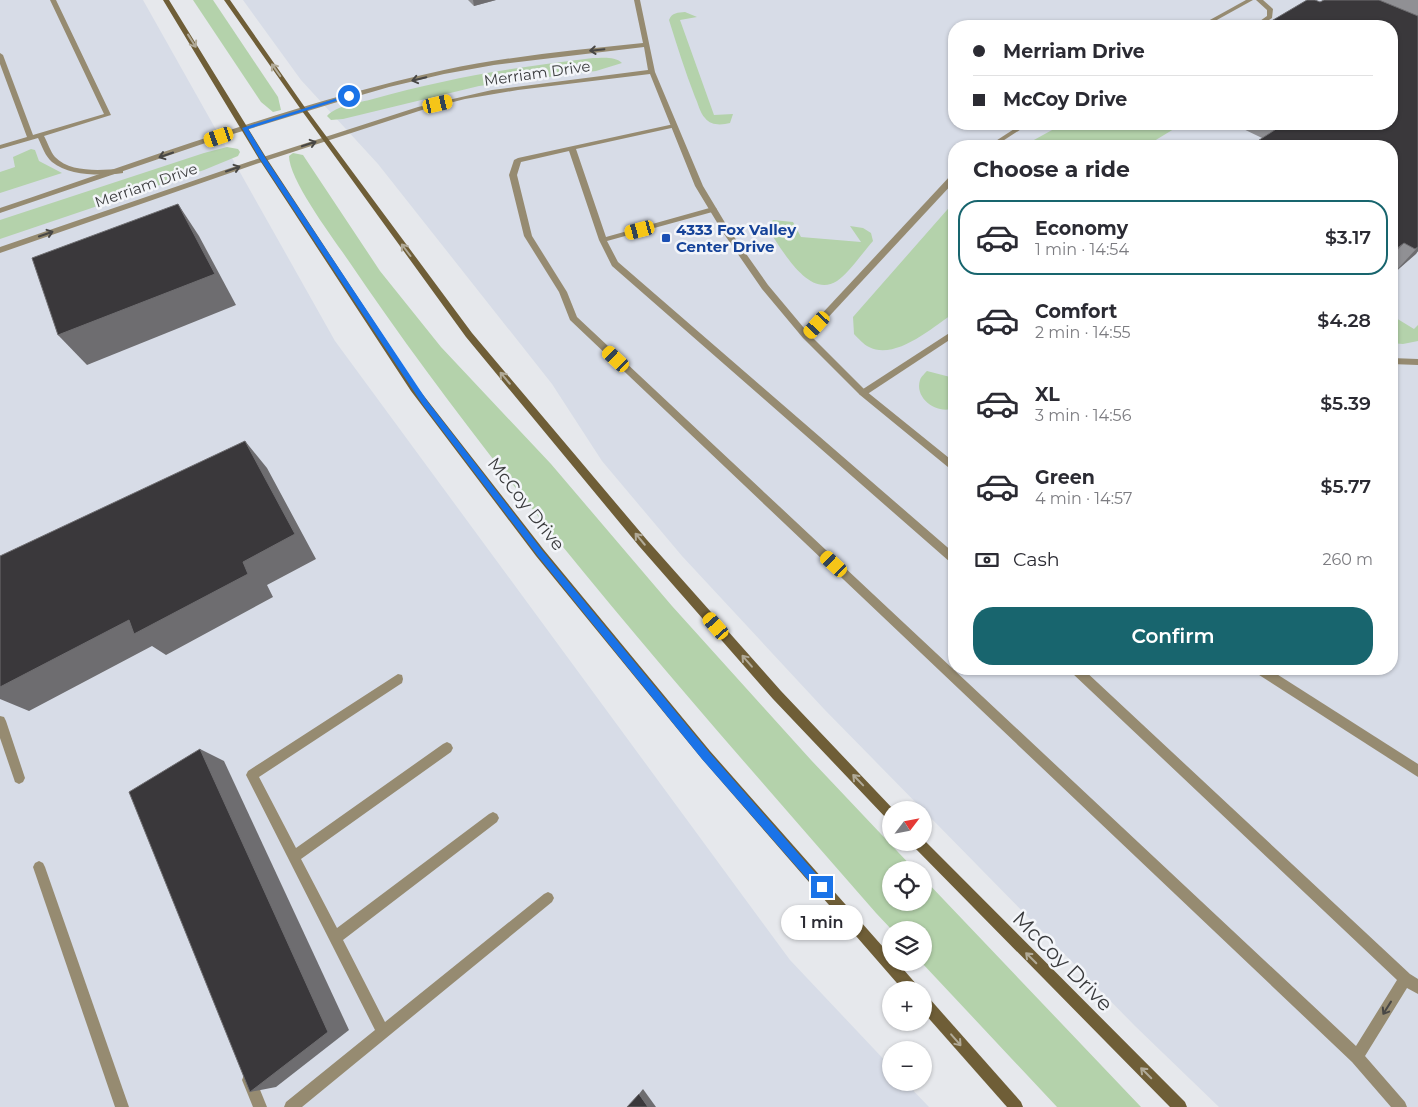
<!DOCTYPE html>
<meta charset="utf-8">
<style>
:root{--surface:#fff;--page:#f7f7f7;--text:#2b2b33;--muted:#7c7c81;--line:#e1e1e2;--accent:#18656e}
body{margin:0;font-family:Montserrat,sans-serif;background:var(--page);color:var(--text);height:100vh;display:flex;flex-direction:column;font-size:19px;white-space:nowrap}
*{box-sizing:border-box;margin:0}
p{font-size:16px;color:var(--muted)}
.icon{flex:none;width:28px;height:28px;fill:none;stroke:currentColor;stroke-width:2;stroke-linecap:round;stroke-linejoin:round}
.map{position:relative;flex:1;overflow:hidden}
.panel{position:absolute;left:948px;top:140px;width:450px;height:535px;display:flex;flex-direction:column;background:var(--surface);border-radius:20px;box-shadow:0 1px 4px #0004}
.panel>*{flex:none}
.banner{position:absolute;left:948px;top:20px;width:450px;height:110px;border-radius:20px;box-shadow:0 1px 4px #0004;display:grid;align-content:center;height:110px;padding:0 25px;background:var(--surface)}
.needle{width:32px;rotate:58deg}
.fabs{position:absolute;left:882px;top:801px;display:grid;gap:10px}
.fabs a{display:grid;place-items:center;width:50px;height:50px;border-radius:50%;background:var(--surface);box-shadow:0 1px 4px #0004;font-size:25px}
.end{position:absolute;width:22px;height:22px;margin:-11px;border:6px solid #1a73e8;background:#fff;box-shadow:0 0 0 2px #fff}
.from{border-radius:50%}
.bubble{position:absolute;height:35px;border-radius:18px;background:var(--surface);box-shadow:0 1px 4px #0004;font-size:16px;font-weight:600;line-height:35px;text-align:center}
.car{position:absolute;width:15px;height:30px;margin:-15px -8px;border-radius:6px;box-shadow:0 0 4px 1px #0007;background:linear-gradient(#f5c518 24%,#345 0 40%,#f5c518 0 76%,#345 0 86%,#f5c518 0)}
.banner b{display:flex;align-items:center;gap:18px;height:48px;font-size:19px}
.banner b+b{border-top:1px solid var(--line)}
.banner i{width:12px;height:12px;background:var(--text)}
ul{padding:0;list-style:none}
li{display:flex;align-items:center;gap:15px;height:75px;margin:0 10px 8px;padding:0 15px;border:2px solid transparent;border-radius:20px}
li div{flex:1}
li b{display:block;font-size:19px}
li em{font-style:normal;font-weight:600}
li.active{border-color:var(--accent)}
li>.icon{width:45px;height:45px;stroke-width:1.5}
h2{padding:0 25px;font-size:22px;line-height:60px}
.pay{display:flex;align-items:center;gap:12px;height:55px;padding:0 25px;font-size:19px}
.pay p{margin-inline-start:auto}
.primary-button{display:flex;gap:10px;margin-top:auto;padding:10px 25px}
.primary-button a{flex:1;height:58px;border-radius:20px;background:var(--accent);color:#fff;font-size:20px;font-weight:600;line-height:58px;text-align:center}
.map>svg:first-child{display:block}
.built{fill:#d7dce7;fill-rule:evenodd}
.green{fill:#b4d2ab}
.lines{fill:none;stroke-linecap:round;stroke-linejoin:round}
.lane{fill:#968b71;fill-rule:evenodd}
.street{fill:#968b71;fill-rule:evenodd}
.secondary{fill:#6f5e37;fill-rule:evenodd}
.wall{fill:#909094}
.shaded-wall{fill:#6e6d70}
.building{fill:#3a383b;stroke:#6e6d70}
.oneway{stroke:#b1aa98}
.oneway2{stroke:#484745}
.route{fill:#1a73e8}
.transit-dot{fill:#1a4fb4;stroke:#f3f5f9;stroke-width:2}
.labels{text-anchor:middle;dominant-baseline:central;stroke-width:5;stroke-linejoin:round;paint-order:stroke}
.far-street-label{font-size:15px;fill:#3a3b3d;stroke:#f3f5f9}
.far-transit-label{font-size:15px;font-weight:bold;fill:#164399;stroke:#f3f5f9;text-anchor:start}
.street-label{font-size:18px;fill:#3a3b3d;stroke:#f3f5f9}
.near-street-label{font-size:21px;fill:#3a3b3d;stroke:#f3f5f9}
</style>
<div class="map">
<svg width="1418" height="1107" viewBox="0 0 1418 1107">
<rect width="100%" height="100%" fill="#e6e8ec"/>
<g class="built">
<polygon points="0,0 143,0 335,341 790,960 891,1067 891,1082 906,1083 929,1107 0,1107"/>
<path d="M243,0H1418V1107H1219L1135,1026L824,709L682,556L602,461L552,384L378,164L301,80ZM954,26H1391V124H954ZM954,146H1391V669H954Z"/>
</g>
<g class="green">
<polygon points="193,0 213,0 278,97 281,110 273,112 261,102"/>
<path d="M685,12L697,17L680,20L714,115L733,114L730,123C722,125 711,126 705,118C700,113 698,103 695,97C685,71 677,46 669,20C672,12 678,13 685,12Z"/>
<path d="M593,58C602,58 615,56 622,63L596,71L479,86L343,119L331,120L327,116C337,105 359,103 373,99C448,78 516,67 593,58Z"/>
<polygon points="1063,124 1182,124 1146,146 1023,146"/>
<polygon points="227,147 238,149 240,152 238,156 204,170 0,239 0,220 204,153"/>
<polygon points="31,149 35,150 39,161 62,173 0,193 0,172 15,167 13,157"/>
<path d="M293,153L303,155L380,271L441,347L551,464L672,606L811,760L915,870H891V902H924V879L1141,1107H1057L922,963L924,962V930H892L876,913C692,702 505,492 348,260C333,238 289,180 289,156Z"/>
<path d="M954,202V313C933,327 895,361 869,347C864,345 858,338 854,334L853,317Z"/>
<path d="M773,220L793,222L801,237L861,242L850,226L863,228L871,233L873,241C864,251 847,275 837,281C808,300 781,247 767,228Z"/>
<polygon points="1391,315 1414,329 1418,325 1418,341 1403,344 1391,343"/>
<path d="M927,371L954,378L948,387L954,390V408C938,415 914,399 920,380C921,377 925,373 927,371Z"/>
</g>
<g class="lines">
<g class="lane">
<path d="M50,0H56L111,115L44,136C48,143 50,151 55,157C70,173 100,170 120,169H123V173C102,176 69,176 52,162C45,156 42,146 38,138L0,149V145L27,137L0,64V53L3,55L33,135L104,114Z"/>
<polygon points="1246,0 1253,0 1206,26 1199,26"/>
<polygon points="1256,0 1263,0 1273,9 1272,18 1260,26 1253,26 1267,16 1267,10"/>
<polygon points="674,124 676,125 676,127 576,149 606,237 713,207 717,209 716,211 607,241 618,262 954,553 954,563 950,562 612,266 599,240 569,151 521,162 517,175 532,236 567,292 577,317 1356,1046 1397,980 1072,673 1071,669 1083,669 1410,974 1418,979 1418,994 1407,988 1365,1056 1405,1102 1407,1107 1391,1107 1352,1062 570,320 559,292 524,236 509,175 514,160 518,158"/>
<polygon points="1022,124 1029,124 995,146 988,146"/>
<polygon points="951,175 954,175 954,182 809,338 803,338 803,334"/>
<polygon points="954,330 954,337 866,395 860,395 859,393 860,391"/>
<polygon points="1391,358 1418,359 1418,365 1391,364"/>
<polygon points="398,674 402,675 403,679 402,683 259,777 296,848 443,744 447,742 451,744 453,748 451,752 301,859 337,928 489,814 493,812 497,814 499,818 497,822 343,940 385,1022 544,894 548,892 552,894 554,898 552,902 302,1107 284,1107 286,1102 375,1030 246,775 248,771"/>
<polygon points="0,716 4,717 6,721 25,778 23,782 19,784 15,782 0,738"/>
<polygon points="39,861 43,863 45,867 129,1107 115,1107 33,867 35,863"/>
<polygon points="249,1073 254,1075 267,1107 253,1107 242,1080 244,1075"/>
</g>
<g class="street">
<path d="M634,0H640L655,72L703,186L730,231L768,285L809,334L866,391L954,462V472L860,395L803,338L762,289L724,234L695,186L650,74L518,90L465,99L422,110L256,164L0,253V247L251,161L418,107L492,90L648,70L644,47L494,65L444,74L389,87L334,103L223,137L0,213V208C147,159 293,103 444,70C510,56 577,50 643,43Z"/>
<polygon points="1255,669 1269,669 1418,764 1418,777 1256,673"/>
</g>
<g class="secondary">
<polygon points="163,0 169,0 267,159 417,387 544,550 710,751 891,956 891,962 897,962 917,985 919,990 903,990 702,759 536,556 411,391 259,159"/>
<polygon points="224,0 230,0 306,109 472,333 647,540 781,691 894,810 891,810 891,821 887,819 773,699 639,546 466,337 302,111"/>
<polygon points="924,840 1185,1102 1187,1107 1170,1107 913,846 911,842 924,842"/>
<polygon points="924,996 929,998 1021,1102 1023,1107 1007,1107 924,1013"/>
</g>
</g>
<g class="wall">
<polygon points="468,0 496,0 474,6"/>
<polygon points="1380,0 1418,0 1418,251 1393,274 1391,273 1391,146 1262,138 1233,124 1391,124 1391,26 1263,26 1320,2"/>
</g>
<g class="shaded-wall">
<polygon points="473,0 496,0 474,6"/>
<polygon points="178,204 199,236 236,305 87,365 58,335"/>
<polygon points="1404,243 1391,257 1391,253"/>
<polygon points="1418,247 1418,251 1416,254 1393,274"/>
<polygon points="245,441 267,468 316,559 267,585 273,597 166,655 152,646 29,711 0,699 0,687"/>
<polygon points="200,749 224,761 349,1030 276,1087 250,1092"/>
<polygon points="643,1089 656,1107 648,1107 639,1094"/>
</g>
<g class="building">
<polygon points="1307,0 1315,0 1320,2 1324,0 1379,0 1418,16 1418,247 1415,249 1404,243 1391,253 1391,146 1250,146 1284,124 1391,124 1391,26 1263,26"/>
<polygon points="178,204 215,274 58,335 32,258"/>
<polygon points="245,441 295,534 243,562 248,574 134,634 129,620 0,687 0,556"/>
<polygon points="200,749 328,1032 250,1092 129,792"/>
<polygon points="639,1094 648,1107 627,1107"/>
</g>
<defs><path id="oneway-shaft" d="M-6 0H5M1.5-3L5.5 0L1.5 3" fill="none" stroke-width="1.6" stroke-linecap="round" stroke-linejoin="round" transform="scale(1.25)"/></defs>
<g class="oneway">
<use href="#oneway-shaft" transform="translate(192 41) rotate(58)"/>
<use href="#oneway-shaft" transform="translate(276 70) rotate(-125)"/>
<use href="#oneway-shaft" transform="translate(406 250) rotate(-127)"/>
<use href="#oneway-shaft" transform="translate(505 378) rotate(-130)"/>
<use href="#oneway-shaft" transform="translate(640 539) rotate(-130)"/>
<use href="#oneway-shaft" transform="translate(747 661) rotate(-131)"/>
<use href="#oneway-shaft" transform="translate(858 780) rotate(-134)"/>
<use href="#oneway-shaft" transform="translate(1031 958) rotate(-135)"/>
<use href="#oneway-shaft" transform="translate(956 1040) rotate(49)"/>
<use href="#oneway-shaft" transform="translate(1146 1073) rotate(-135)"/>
</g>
<g class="oneway2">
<use href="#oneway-shaft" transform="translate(597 50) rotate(174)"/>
<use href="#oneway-shaft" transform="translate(419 79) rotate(166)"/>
<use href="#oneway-shaft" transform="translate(309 144) rotate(-18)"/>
<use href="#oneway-shaft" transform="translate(166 155) rotate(161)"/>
<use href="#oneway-shaft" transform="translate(233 169) rotate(-19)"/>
<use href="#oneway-shaft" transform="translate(46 234) rotate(-19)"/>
<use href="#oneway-shaft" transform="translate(1387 1008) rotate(122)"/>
</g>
<polygon class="route" points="347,95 352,96 248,129 266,159 428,402 542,550 709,752 825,884 825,891 818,891 702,759 537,555 423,405 260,159 242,128"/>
<rect class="transit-dot" x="661" y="233" width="10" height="10" rx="2.5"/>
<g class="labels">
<g class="far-street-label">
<text transform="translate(537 73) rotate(-8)">Merriam Drive</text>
<text transform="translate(146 185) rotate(-19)">Merriam Drive</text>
</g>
<g class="far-transit-label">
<text x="676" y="229">4333 Fox Valley<tspan x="676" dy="17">Center Drive</tspan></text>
</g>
<g class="street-label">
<text transform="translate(526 504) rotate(52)">McCoy Drive</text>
</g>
<g class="near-street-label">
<text transform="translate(1063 961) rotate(45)">McCoy Drive</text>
</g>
</g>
</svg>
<div class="fabs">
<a><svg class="needle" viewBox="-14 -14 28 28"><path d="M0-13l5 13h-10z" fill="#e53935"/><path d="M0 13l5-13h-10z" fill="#7c7c81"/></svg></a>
<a><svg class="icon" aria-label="locate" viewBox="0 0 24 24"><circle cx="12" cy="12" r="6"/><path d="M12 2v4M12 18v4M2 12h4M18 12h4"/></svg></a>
<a><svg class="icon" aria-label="layers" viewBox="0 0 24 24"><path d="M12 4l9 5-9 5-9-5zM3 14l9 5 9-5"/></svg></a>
<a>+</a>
<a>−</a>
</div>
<i class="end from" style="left:349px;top:96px"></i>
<i class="end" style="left:822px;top:887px"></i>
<div class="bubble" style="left:781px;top:905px;width:82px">1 min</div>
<i class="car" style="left:438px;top:104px;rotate:77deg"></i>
<i class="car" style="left:219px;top:137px;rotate:251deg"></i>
<i class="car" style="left:640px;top:230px;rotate:255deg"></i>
<i class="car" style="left:817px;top:325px;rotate:222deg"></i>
<i class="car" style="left:616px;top:359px;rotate:313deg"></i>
<i class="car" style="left:834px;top:564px;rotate:313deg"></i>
<i class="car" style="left:716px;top:626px;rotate:319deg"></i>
<div class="banner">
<b><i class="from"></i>Merriam Drive</b>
<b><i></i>McCoy Drive</b>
</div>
<section class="panel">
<h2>Choose a ride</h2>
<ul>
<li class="active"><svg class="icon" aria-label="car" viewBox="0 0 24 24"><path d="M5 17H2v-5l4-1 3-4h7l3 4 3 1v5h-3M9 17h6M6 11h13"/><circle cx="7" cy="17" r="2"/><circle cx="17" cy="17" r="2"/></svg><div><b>Economy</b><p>1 min · 14:54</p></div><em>$3.17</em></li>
<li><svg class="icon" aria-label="car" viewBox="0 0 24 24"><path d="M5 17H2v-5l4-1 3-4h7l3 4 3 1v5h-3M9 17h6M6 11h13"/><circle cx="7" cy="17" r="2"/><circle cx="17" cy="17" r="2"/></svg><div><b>Comfort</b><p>2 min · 14:55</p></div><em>$4.28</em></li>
<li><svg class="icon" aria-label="car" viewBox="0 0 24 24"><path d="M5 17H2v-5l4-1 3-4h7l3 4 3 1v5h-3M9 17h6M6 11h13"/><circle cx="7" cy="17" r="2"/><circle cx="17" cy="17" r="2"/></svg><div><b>XL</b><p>3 min · 14:56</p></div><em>$5.39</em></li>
<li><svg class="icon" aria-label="car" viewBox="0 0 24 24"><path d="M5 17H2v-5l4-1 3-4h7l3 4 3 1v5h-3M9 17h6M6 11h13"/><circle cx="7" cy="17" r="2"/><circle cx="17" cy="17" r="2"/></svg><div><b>Green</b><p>4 min · 14:57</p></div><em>$5.77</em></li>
</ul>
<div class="pay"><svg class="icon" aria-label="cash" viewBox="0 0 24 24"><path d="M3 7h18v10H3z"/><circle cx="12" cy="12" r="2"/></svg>Cash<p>260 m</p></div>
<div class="primary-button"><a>Confirm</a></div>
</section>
</div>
